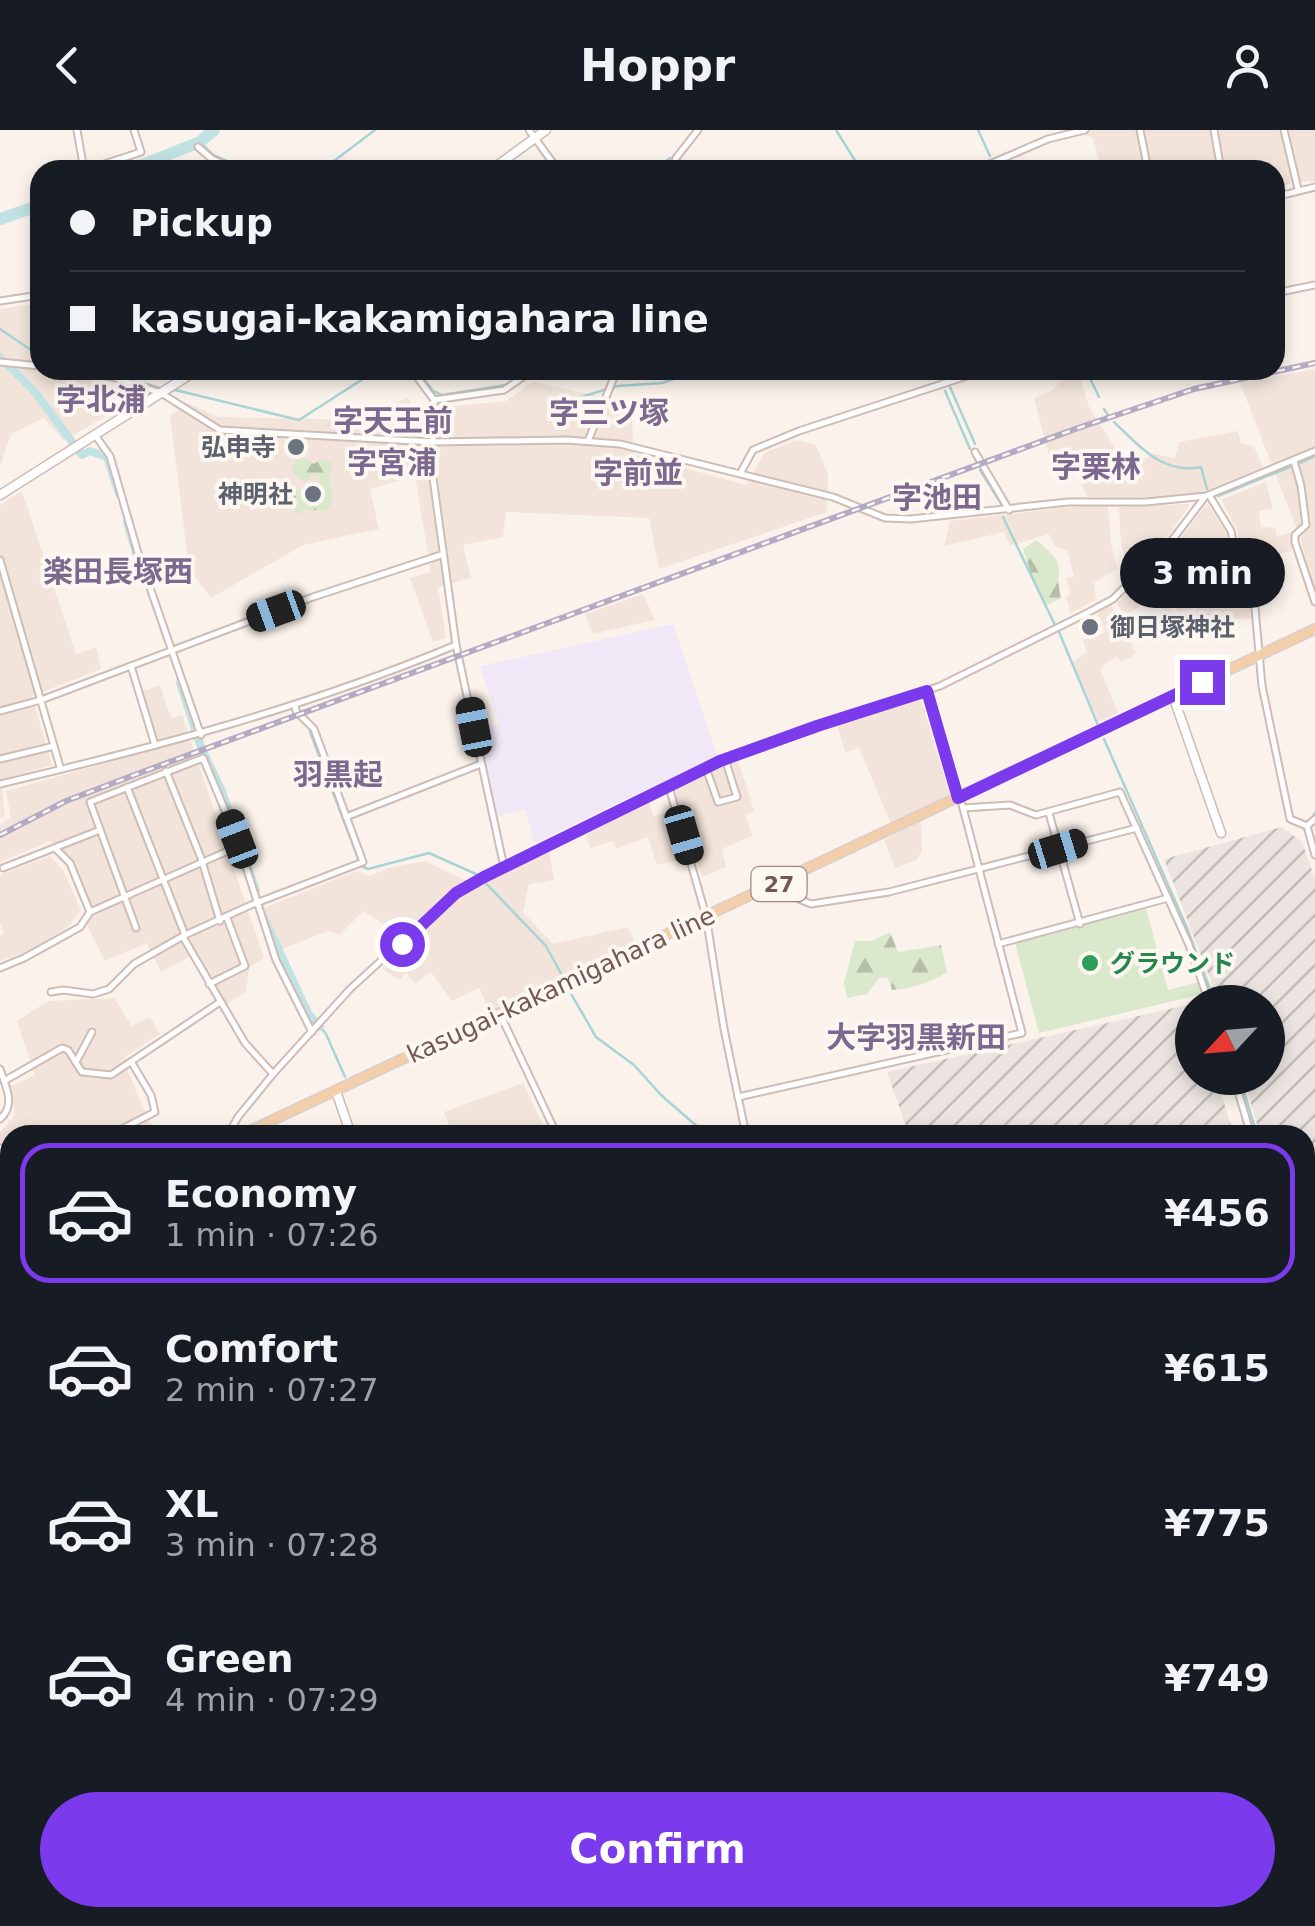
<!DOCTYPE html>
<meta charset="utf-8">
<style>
:root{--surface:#171b24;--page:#20242c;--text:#f1f3f6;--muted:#9ea1a6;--line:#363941;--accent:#7c3aed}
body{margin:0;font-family:"DejaVu Sans","Noto Sans JP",sans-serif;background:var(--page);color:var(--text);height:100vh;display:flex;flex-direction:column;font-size:38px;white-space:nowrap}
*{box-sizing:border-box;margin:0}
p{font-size:32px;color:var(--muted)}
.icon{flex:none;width:55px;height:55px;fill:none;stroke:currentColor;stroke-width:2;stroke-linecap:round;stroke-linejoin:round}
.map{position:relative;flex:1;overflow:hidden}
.drawer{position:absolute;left:0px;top:995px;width:1315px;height:802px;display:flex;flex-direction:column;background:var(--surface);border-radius:30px 30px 0 0;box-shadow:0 5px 15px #0003}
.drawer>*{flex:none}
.guide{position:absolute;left:30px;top:30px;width:1255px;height:220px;border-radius:30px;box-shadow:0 5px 15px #0003;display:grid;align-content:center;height:220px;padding:0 40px;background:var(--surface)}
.needle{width:65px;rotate:244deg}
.fabs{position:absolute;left:1175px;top:855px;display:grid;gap:20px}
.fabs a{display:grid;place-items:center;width:110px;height:110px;border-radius:50%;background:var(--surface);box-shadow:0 5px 15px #0003;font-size:50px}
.end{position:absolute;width:45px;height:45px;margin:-22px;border:12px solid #7c3aed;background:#fff;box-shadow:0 0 0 5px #fff}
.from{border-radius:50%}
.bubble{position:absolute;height:70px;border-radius:35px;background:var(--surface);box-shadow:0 5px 15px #0003;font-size:32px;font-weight:700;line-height:70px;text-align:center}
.car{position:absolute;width:30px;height:60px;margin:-30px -15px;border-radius:12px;box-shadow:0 0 8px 2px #0007;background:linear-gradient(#222 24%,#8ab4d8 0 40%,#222 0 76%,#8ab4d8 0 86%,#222 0)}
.guide b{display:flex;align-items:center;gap:35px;height:95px;font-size:38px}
.guide b+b{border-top:2px solid var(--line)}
.guide i{width:25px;height:25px;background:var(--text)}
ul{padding:18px 0 0;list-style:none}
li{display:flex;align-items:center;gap:30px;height:140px;margin:0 20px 15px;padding:0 20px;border:5px solid transparent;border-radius:30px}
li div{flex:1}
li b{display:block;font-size:38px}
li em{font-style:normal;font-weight:700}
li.active{border-color:var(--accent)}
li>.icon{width:90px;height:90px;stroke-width:1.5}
.action{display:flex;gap:20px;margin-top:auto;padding:20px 40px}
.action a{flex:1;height:115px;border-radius:60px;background:var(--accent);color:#fff;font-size:40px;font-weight:700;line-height:115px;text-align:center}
header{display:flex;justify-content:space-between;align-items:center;height:130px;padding:0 40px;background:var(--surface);font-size:45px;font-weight:700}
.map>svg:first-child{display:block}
.residential{fill:#f2e4da}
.industrial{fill:url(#industrial-furrows)}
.education{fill:#f0e8f7}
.grass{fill:#dae8cb}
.forest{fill:url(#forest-firs)}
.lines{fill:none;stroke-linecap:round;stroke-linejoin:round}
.stream{stroke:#a9d3d4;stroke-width:2.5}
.canal{stroke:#c1e2e3;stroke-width:8}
.river{stroke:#c1e2e3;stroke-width:12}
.minor-casing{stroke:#cebcb5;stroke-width:9}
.tertiary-casing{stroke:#cebcb5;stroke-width:11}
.secondary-casing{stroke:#cebab0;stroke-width:11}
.primary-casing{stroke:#d8d0ce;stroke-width:12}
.minor{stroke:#fff;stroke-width:5}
.tertiary{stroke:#fff;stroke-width:8}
.secondary{stroke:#fff;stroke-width:8}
.primary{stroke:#f2ceab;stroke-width:9}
.rail-casing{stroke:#b5aac4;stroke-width:6}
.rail{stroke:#fdf7f2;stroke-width:2.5;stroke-dasharray:8;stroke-linecap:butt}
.route{stroke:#7c3aed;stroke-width:12}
.worship-dot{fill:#6b7280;stroke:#fdf7f2;stroke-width:4}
.leisure-dot{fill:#2e9e5b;stroke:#fdf7f2;stroke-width:4}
.labels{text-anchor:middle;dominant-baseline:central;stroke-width:8;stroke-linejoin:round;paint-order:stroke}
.shield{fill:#fdf7f2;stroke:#9d8881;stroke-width:2.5}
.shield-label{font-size:22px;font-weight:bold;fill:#745851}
.worship-label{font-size:25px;font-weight:bold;fill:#5b616d;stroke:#fdf7f2;text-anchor:end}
.leisure-label{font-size:25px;font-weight:bold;fill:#27864d;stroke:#fdf7f2;text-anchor:start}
.street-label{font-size:25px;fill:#745851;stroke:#fdf7f2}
.quarter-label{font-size:30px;font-weight:bold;fill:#7d698f;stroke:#fdf7f2}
</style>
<header><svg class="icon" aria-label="back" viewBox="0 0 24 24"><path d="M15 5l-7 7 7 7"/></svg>Hoppr<svg class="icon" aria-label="person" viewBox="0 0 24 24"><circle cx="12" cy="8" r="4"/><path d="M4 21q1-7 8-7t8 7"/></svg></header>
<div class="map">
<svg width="1315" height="1796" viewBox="0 0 1315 1796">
<defs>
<pattern id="industrial-furrows" width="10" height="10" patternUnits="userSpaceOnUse" patternTransform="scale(2.5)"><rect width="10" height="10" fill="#ebe4e0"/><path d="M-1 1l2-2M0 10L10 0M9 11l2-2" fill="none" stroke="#c3bcb8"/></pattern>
<pattern id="forest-firs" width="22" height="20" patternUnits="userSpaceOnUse" patternTransform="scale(2.5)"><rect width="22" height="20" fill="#dae8cb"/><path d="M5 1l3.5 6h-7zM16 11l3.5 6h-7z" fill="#b5bfa7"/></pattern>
</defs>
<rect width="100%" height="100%" fill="#fbf3eb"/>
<g class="residential">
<polygon points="1073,0 1315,0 1315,51 1291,53 1275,60 1275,40 1102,40 1093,8"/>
<polygon points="40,173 40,240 97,240 98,252 127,261 125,275 64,311 44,288 11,304 0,337 0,179"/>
<polygon points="1315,239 1315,463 1300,407 1240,253"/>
<polygon points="1071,240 1079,243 1089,277 1127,337 1154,324 1175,328 1179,312 1238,301 1241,313 1254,317 1263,338 1201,362 1148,367 1087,367 1076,338 1053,341 1034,268 1053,260"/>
<polygon points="533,252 631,273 634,324 746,355 764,323 796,310 816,315 828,345 827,382 659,439 649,388 506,382 503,407 463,415 471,448 438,457 446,508 433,512 410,448 431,442 415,346 370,359 379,399 303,415 211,468 189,439 170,286 188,273 218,287 366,290 407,267 417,280 506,271"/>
<polygon points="1266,352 1273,379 1259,381 1261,397 1275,398 1277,406 1290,403 1292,421 1276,424 1280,449 1271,450 1273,461 1256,466 1244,440 1237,399 1221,370"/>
<polygon points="22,361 76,524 96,517 101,539 32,566 52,635 1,650 5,686 0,688 0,375"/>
<polygon points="1207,373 1225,401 1234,445 1250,477 1251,488 1234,490 1235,498 1200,499 1196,478 1179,482 1174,476 1166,482 1156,465 1124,487 1117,473 1181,408"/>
<polygon points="1190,374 1171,402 1130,444 1121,415 1119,377"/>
<polygon points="1108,376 1111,413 1117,439 1094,453 1096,470 1071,483 1066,467 1071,464 1066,448 1074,446 1067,420 1055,417 1049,404 1010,416 1004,402 944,416 950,391 1068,377"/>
<polygon points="643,464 655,490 593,504 585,484"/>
<polygon points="1111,474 1136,524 1121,532 1116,526 1100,539 1118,583 1099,592 1072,532 1087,523 1083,510 1106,502 1097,482"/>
<polygon points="160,555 171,588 182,585 264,828 249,838 246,862 224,876 197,823 161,842 147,813 105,831 87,795 88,771 74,735 50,711 0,732 0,694 11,688 6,661 155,619 138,563"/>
<polygon points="921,570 950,664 916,681 921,695 922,721 917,730 895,738 884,710 895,704 859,618 845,622 837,595"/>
<polygon points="738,630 754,681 746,685 752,706 722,719 726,737 702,747 674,658"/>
<polygon points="649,671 654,687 671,681 686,728 657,735 648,707 616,719 613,711 590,718 586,705"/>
<polygon points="549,720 554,750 529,754 523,782 553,814 628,797 635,812 490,882 479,858 452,871 431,842 415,854 406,843 399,850 382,838 413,813 363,781 340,805 328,801 277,821 261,779 357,741 370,746 388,738 425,731 475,755"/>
<polygon points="50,726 63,740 81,780 68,797 31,820 0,831 0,806 4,803 0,793 0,745"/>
<polygon points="114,868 132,896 150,887 160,904 125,927 128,942 156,1005 10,1005 10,1069 0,1071 0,1002 15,985 10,956 35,945 17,891 48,871"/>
<polygon points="523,953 548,1005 453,1005 444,982"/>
<polygon points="0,1092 10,1110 10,1253 0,1234"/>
<polygon points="1305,1194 1315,1217 1315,1475 1305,1481"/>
<polygon points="0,1261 10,1280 10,1467 0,1488"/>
</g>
<g class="industrial">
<polygon points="1282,697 1302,712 1315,749 1315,1155 1305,1132 1305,1005 1260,1005 1244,948 1268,948 1268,872 1219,872 1164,729"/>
<polygon points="1192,874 1192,948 1216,948 1234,1005 909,1005 887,942"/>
</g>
<polygon class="education" points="673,494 717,626 534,713 525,679 495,687 477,601 499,594 480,536"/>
<polygon class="grass" points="1146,778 1168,860 1199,852 1203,864 1039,903 1015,813"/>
<g class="forest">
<path d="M296,328H304L314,334L319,330L333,333L328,349C333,358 334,372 327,380H306L297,384L294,381V358L304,363L306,373L311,377L318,374L320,346L312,345L306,352L291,342Z"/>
<path d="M1036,410C1070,436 1054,436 1061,468L1047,475L1034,452L1023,419Z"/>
<path d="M890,802L898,822L941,815L947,842C929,853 914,858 892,860L888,848H879L867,864L847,868L844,853L855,811H872Z"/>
</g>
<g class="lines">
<g class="stream">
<polyline points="836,0 861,40"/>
<polyline points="978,0 990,26"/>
<polyline points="200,12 213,25 247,40"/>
<polyline points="996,38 996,40"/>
<polyline points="322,40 375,0"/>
<polyline points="654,40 670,28"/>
<polyline points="0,168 40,162"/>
<polyline points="0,199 40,226"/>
<polyline points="102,240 163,259"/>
<polyline points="417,240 433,261 442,265 506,255 527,240"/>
<polyline points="937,240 940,249"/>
<polyline points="944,240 947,247"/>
<polyline points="1086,240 1099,267"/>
<polyline points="950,257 975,314"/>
<polyline points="171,259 299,290 377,240"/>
<polyline points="945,261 970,319"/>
<polyline points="581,267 618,256 662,253 701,240"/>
<polyline points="1104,279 1108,285"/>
<path d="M1114,292C1139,316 1163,345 1201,337L1207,359"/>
<polyline points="974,327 976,331"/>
<polyline points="1300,333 1315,326"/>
<polyline points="980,340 1002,375"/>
<polyline points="1218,366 1290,337"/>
<polyline points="1003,387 1055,495"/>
<polyline points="1059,502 1098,595"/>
<polyline points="310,602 361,736 368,739 429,723 478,745 546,816 563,847"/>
<polyline points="1104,609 1187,798 1215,872"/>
<polyline points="1314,684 1315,683"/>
<polyline points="1310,698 1315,712"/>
<polyline points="570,862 596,907 634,935 661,965 707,1005"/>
<polyline points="320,897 326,904 345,947"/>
<polyline points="1240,948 1257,1005"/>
<polyline points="1305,1149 1315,1172"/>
<path d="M1315,1538C1309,1591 1303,1641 1315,1694"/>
<polyline points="656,1788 661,1796"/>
<polyline points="1061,1788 1064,1796"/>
</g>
<g class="canal">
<polyline points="0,227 34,261 82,325 90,321 107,327 119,364"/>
<polyline points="127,392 140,436"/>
<polyline points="180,553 201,617 222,661 256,760"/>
<polyline points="264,788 308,883 320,897"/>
</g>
<g class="river">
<polyline points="129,40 200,12 214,0"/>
<polyline points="0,89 40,75"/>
<polyline points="0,1619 10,1645"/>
<polyline points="0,1729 10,1676"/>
</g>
<g class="minor-casing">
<g id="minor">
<polyline points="77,0 84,40"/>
<polyline points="529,0 558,40"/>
<polyline points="1140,0 1148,40"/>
<polyline points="1214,0 1221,40"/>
<polyline points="1284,0 1298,59"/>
<polyline points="198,17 212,29 236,40"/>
<polyline points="86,40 141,22 134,0"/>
<polyline points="672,40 676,28 698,0"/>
<polyline points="976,40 1048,9 1085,0"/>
<polyline points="1275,67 1315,57"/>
<polyline points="1275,163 1315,155"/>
<polyline points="0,171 40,165"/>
<polyline points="0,232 40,236"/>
<polyline points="74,240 116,248 161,263 220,300 433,312 567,310 620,314 833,367 885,388 911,389 1068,372 1146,372 1206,366 1315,321"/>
<polyline points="412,240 434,270 433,312"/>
<polyline points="434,270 504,260 533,240"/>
<polyline points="95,305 110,326 138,423 201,605"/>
<polyline points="588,311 617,240"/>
<polyline points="428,312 456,515 504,737"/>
<polyline points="975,322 1009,380"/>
<polyline points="1294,331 1301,356 1306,395 1295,405 1295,412 1315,472"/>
<polyline points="741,342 753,320 799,301 985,240"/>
<polyline points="1209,365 1231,401 1239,442 1255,478 1262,556 1290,689 1307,696 1315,725"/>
<polyline points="0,430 54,616 0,629"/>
<polyline points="131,536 155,615"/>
<polyline points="0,581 41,570 313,467 441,425"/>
<polyline points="54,616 60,637"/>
<polyline points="706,638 718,672 737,667 725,629"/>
<polyline points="166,641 201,728 220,791"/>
<path d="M0,654C157,617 307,577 456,515"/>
<polyline points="127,657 185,805"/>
<polyline points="669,657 706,786 724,899 746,1005"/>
<polyline points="963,678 1010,675 1036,685 1120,662 1189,815 1209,872"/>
<polyline points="1049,683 1080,794"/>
<polyline points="346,687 481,634"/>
<polyline points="1307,696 1315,689"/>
<polyline points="55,718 70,733 90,782"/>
<polyline points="3,738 100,700"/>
<polyline points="794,747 799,769 811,774 889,762 1137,698"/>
<polyline points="136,798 90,672 203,628 237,709 276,830 312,902"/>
<polyline points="183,807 245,913 273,944"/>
<polyline points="998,814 1168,768"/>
<polyline points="0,838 24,828 80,797 90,782 239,716"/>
<polyline points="209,854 245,836 227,788"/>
<polyline points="51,862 63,860 93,864 109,859 134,834 185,805 251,775 363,732 314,599 296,581 295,575"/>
<polyline points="500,884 557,1005"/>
<polyline points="76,932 92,902"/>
<path d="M0,939C6,957 16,975 0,989"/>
<polyline points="1234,948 1251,1005"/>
<polyline points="4,951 62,918 68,920 82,942 111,945 220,872"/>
<polyline points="738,967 1022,903 963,678 927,561"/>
<polyline points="118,1005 118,1001 155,982 151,965 132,933"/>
<polyline points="228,1005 238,987 273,944 350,859 455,763 719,631 940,556 1087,483 1113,469 1173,409 1204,368"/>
<polyline points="0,1018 10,1060"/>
<polyline points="4,1082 10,1098"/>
<polyline points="0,1213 10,1210"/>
<polyline points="0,1248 10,1268"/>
<polyline points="0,1314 10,1309"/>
<polyline points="0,1329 10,1349"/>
<polyline points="1305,1344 1315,1342"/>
<polyline points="0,1400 10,1412"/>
<polyline points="1305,1442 1315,1396"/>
<polyline points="0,1455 10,1451"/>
<polyline points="1305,1476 1309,1493 1305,1562"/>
<polyline points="1305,1672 1315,1715"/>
<polyline points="1305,1742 1315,1737"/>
<polyline points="131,1788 140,1795 151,1788"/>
<polyline points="282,1788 286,1796"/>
<polyline points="932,1788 936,1796"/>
<polyline points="292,1796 318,1788"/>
<polyline points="1187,1796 1205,1788"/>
</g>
</g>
<g class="tertiary-casing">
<g id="tertiary">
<polyline points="491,40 546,0"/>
<polyline points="0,365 197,240"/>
<polyline points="1173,566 1221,703"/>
<polyline points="1305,1284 1315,1282"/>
<polyline points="234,1796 246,1788"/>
</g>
</g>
<g class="secondary-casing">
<g id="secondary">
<polyline points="336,961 351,1005"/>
<polyline points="614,1788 616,1796"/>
</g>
</g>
<g class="primary-casing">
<g id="primary">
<polyline points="241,1005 1315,499"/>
<polyline points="0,1083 10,1079"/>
</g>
</g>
<use href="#minor" class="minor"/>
<use href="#tertiary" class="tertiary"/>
<use href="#secondary" class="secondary"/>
<use href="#primary" class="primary"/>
<g class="rail-casing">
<polyline id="rail" points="0,705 66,671 137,644 1078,298 1194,259 1315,233"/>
</g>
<use href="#rail" class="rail"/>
</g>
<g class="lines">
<polyline class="route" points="402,814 456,763 484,747 720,631 817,596 927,561 958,668 1202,552"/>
</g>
<g class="worship-dot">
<circle cx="296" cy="317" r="10"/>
<circle cx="313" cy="364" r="10"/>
<circle cx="1090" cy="497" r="10"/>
</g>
<circle class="leisure-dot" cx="1090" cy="833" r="10"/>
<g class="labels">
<rect class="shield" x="751.5" y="737" width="55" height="34" rx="8"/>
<g class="shield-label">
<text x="779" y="754">27</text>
</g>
<g class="worship-label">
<text x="276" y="317">弘申寺</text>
<text x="293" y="364">神明社</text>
<text x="1110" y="497" text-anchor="start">御日塚神社</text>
</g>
<g class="leisure-label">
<text x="1110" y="833">グラウンド</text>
</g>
<g class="street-label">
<text transform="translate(561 855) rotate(-25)">kasugai-kakamigahara line</text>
</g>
<g class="quarter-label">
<text x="101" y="269">字北浦</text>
<text x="609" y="282">字三ツ塚</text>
<text x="393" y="290">字天王前</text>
<text x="392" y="332">字宮浦</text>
<text x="1096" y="336">字栗林</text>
<text x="638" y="342">字前並</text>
<text x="937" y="367">字池田</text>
<text x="118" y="441">楽田長塚西</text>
<text x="338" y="644">羽黒起</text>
<text x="916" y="907">大字羽黒新田</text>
</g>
</g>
</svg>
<div class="fabs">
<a><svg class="needle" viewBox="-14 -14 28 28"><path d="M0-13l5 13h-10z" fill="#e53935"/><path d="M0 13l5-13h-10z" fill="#9ea1a6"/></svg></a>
</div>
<i class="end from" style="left:402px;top:814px"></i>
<i class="end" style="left:1202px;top:552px"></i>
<div class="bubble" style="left:1120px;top:408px;width:165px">3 min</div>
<i class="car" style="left:276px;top:481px;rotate:250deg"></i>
<i class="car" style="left:474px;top:597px;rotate:349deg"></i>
<i class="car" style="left:684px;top:705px;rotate:164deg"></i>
<i class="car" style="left:237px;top:709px;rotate:339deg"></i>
<i class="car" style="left:1058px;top:719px;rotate:73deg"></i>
<div class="guide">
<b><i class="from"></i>Pickup</b>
<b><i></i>kasugai-kakamigahara line</b>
</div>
<section class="drawer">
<ul>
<li class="active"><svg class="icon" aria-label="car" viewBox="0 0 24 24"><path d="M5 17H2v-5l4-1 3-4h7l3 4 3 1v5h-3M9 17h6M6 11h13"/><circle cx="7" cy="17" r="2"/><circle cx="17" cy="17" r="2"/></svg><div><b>Economy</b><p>1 min · 07:26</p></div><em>¥456</em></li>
<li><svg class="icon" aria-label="car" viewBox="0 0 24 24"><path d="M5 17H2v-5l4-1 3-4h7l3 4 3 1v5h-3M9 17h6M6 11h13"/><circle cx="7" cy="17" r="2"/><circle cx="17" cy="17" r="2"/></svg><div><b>Comfort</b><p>2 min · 07:27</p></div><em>¥615</em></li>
<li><svg class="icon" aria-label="car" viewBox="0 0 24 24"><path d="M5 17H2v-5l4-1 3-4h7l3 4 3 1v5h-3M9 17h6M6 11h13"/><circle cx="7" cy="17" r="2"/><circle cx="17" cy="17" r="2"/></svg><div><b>XL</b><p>3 min · 07:28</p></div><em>¥775</em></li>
<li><svg class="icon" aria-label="car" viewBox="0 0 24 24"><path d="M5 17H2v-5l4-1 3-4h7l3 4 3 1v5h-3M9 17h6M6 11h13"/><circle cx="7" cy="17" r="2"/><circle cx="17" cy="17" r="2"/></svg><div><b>Green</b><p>4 min · 07:29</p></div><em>¥749</em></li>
</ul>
<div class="action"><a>Confirm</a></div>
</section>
</div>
